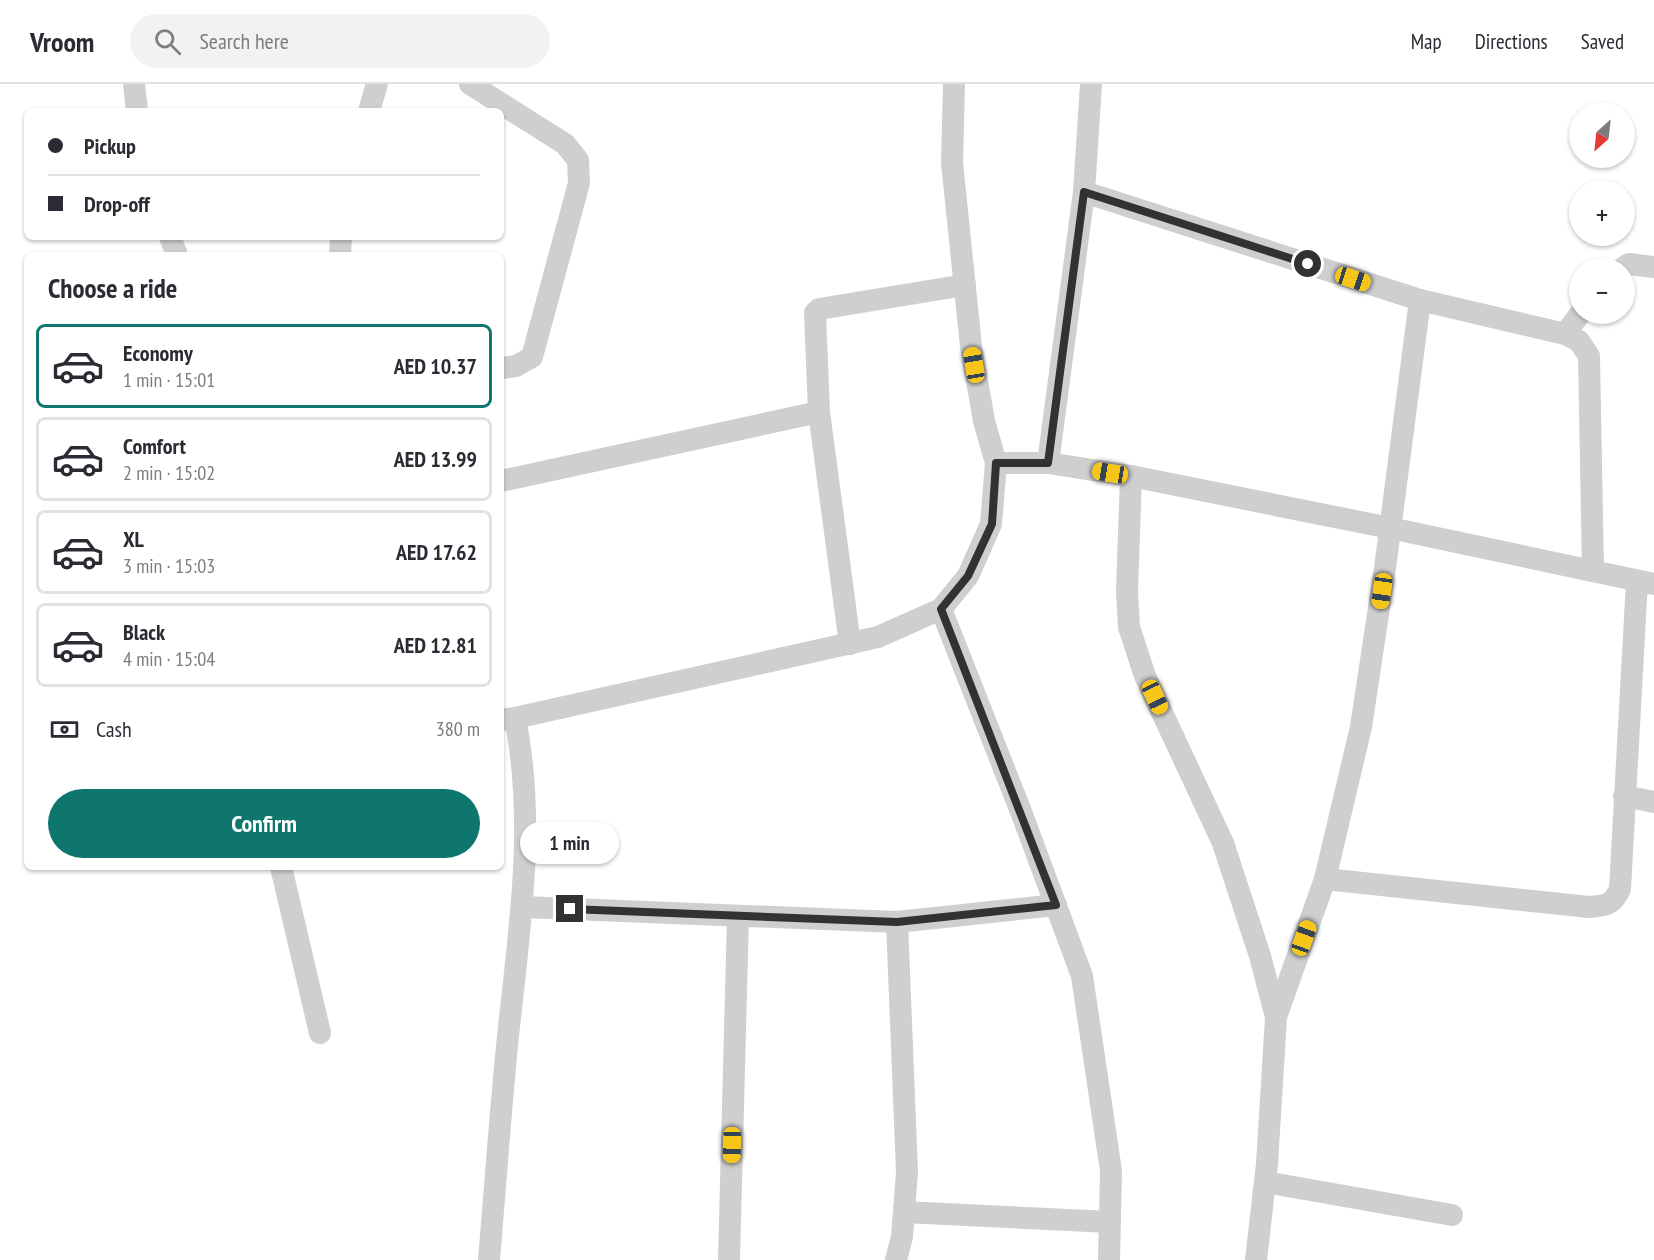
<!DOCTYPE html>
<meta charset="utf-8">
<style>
:root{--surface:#fff;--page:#f2f2f3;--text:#2b2b33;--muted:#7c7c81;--line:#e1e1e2;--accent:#0f766e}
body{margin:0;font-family:"PT Sans Narrow",sans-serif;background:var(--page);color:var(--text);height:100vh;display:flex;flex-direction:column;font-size:22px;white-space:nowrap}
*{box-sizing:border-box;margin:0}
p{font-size:20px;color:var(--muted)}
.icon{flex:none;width:33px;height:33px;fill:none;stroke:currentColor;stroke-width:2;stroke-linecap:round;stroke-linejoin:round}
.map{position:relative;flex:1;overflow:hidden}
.drawer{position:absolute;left:24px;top:168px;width:480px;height:618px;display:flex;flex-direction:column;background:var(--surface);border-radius:9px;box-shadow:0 2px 4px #0004}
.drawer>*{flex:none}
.hud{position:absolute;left:24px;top:24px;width:480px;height:132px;border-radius:9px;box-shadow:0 2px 4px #0004;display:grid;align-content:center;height:132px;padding:0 24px;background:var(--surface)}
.needle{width:39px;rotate:207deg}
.controls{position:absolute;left:1569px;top:18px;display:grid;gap:12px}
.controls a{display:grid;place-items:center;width:66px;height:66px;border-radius:50%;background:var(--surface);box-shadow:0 2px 4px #0004;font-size:30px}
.end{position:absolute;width:27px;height:27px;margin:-14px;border:8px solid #323232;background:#fff;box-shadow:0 0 0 3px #fff}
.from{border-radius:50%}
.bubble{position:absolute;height:42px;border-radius:21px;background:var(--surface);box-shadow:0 2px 4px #0004;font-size:20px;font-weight:700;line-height:42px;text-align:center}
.car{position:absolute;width:18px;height:36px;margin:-18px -9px;border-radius:8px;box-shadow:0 0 4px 2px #0007;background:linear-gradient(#f5c518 24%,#345 0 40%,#f5c518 0 76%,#345 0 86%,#f5c518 0)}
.hud b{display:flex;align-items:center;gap:21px;height:57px;font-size:22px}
.hud b+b{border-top:2px solid var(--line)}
.hud i{width:15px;height:15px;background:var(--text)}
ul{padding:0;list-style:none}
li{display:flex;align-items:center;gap:18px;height:84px;margin:0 12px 9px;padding:0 12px;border:3px solid var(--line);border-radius:9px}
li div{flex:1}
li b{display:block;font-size:22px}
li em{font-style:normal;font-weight:700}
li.active{border-color:var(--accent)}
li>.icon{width:54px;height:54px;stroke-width:1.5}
h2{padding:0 24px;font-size:27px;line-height:72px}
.pay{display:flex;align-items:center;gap:15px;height:66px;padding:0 24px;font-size:22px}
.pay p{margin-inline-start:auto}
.button{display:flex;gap:12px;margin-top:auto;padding:12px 24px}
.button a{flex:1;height:69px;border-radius:36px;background:var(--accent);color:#fff;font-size:24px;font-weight:700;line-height:69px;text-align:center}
header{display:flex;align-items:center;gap:36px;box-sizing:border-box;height:84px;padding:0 30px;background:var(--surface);border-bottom:2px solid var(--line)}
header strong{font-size:28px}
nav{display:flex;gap:33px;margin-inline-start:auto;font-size:21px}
.search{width:420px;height:54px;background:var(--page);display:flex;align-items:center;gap:15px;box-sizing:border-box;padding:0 21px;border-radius:33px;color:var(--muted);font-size:22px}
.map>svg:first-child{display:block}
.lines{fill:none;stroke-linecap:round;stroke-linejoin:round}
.minor{stroke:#cfcfcf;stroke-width:22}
.route{stroke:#323232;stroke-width:8}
</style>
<header>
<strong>Vroom</strong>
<div class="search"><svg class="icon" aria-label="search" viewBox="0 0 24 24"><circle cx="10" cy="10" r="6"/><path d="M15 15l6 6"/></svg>Search here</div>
<nav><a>Map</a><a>Directions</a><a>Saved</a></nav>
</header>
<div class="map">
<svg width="1654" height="1176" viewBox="0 0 1654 1176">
<rect width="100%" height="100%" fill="#fff"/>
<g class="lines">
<g class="minor">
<polyline points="134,0 137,27"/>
<polyline points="470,0 565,60 578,76 579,99 532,273 516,282 501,284"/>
<polyline points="954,0 952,79 971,262 984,337 996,379"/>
<polyline points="369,27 377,0"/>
<polyline points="1084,108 1420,216 1385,484 1361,643 1325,795 1276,933"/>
<polyline points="170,153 177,171"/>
<polyline points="340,171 341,153"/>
<polyline points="1623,184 1629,180 1654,183"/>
<polyline points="1420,216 1565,250 1579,257 1589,272 1593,487"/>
<polyline points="1565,250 1580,230"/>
<polyline points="819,328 815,229 819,225 965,201"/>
<polyline points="1048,379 1084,108 1091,0"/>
<polyline points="1131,392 1127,507 1129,543 1145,592 1223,759 1260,872 1276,933 1267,1080 1256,1176"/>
<polyline points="501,397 819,328 850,560"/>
<polyline points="941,525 1020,725 1082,892 1111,1087 1109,1176"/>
<polyline points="515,634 878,553 941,525 968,492 991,440 996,379 1048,379 1131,392 1390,444 1654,500"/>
<polyline points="1624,712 1654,718"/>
<polyline points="281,783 320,949"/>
<path d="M1325,795L1589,823C1605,822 1613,821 1620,805L1637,497"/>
<polyline points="523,823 897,838 1056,821"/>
<polyline points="1265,1098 1452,1131"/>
<polyline points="904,1128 1110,1138"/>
<path d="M489,1176C495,1105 500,1033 507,962C518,853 537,743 515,634L501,636"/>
<polyline points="729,1176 738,832"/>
<polyline points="896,1176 902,1153 907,1088 897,838"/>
</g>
</g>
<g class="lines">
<polyline class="route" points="570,825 897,838 1056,821 941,525 968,492 992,440 996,379 1048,379 1084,108 1308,180"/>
</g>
</svg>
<div class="controls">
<a><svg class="needle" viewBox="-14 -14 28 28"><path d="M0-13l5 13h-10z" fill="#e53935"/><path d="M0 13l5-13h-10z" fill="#7c7c81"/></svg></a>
<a>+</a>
<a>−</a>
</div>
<i class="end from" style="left:1308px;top:180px"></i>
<i class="end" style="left:570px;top:825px"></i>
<div class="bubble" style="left:520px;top:738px;width:99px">1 min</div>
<i class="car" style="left:1353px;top:195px;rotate:108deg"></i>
<i class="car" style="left:974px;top:281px;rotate:350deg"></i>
<i class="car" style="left:1110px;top:389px;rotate:279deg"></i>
<i class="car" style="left:1382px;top:507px;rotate:188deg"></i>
<i class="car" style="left:1155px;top:613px;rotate:155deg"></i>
<i class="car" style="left:1304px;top:854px;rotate:20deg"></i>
<i class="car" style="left:732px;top:1061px;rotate:181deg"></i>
<div class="hud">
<b><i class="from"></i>Pickup</b>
<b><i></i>Drop-off</b>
</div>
<section class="drawer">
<h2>Choose a ride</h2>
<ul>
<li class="active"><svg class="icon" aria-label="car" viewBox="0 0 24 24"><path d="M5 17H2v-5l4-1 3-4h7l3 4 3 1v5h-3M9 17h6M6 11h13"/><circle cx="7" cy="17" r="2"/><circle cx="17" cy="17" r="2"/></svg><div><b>Economy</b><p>1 min · 15:01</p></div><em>AED 10.37</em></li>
<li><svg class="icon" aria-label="car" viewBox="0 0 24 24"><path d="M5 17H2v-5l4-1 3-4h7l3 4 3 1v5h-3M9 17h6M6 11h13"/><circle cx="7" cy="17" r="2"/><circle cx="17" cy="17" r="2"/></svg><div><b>Comfort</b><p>2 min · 15:02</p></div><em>AED 13.99</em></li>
<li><svg class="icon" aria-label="car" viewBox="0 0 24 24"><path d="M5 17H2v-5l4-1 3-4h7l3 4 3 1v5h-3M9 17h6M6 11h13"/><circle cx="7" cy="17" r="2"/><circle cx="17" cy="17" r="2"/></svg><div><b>XL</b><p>3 min · 15:03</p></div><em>AED 17.62</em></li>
<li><svg class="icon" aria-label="car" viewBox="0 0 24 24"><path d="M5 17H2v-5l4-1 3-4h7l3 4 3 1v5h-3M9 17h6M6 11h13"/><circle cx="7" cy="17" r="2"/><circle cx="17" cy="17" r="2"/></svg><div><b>Black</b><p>4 min · 15:04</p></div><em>AED 12.81</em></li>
</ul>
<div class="pay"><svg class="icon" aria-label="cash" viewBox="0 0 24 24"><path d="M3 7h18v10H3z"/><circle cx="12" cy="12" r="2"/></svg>Cash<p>380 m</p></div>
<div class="button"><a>Confirm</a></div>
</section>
</div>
